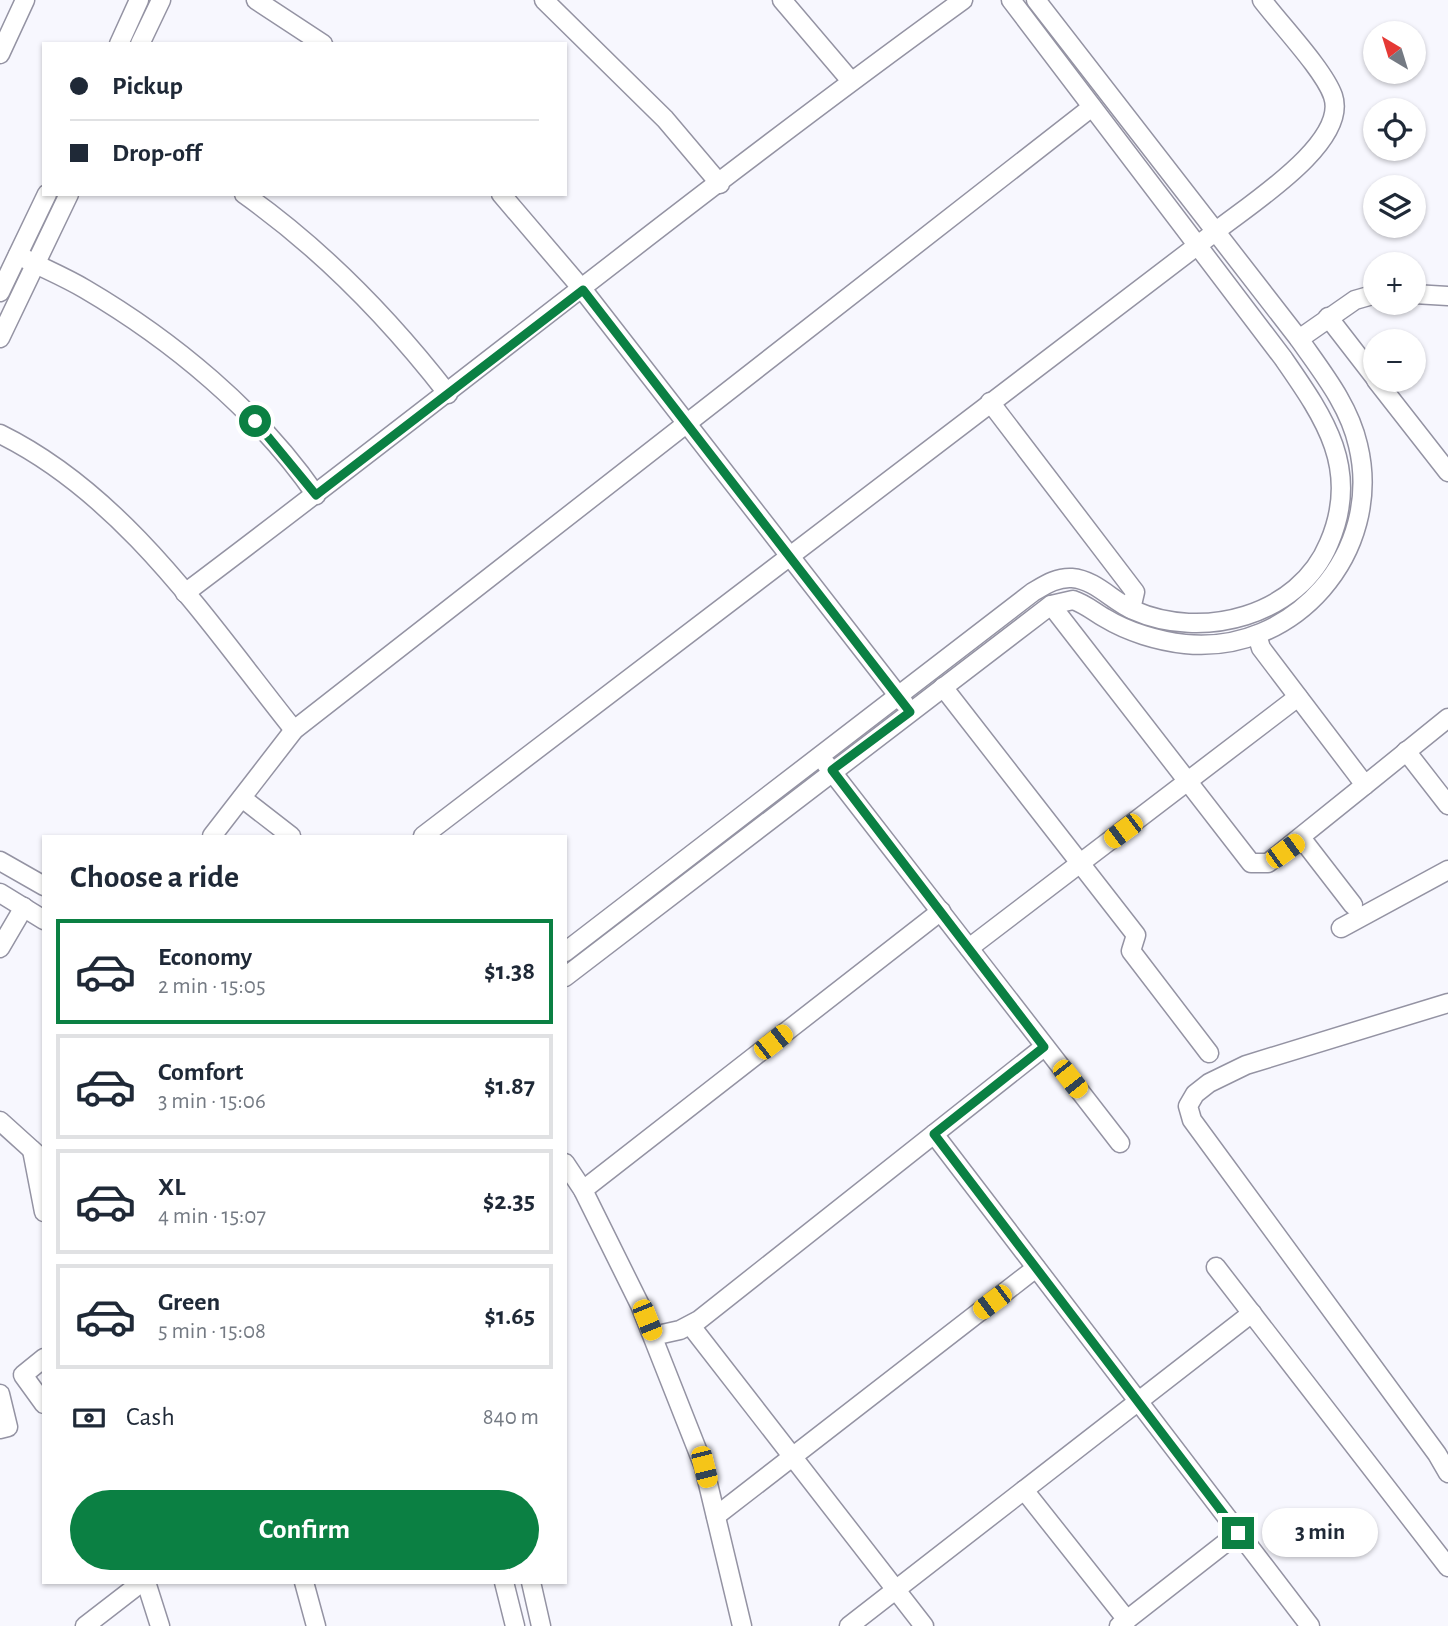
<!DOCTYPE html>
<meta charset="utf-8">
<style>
:root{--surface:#fff;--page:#f2f2f3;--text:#1f2937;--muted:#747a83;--line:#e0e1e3;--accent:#0b8043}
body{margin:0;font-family:"Alegreya Sans",sans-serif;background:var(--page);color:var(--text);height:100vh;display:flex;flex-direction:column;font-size:26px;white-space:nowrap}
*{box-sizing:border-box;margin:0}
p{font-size:23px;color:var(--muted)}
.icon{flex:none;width:38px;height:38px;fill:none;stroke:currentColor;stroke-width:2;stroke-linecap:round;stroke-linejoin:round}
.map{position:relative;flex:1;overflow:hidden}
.sheet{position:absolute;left:42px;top:835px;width:525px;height:749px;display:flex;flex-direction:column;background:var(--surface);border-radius:0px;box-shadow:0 2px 5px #0004}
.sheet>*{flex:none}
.top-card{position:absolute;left:42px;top:42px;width:525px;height:154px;border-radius:0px;box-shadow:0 2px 5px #0004;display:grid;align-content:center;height:154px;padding:0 28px;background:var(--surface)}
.needle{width:46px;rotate:322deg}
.controls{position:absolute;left:1363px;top:21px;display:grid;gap:14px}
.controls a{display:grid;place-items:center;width:63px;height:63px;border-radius:50%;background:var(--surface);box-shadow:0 2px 5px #0004;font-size:35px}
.end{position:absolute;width:32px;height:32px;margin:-16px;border:9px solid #0b8043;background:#fff;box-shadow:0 0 0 4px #fff}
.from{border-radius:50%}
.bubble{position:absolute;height:49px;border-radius:24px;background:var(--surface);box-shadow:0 2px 5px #0004;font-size:23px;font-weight:600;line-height:49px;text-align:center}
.car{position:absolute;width:21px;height:42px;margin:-21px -10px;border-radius:9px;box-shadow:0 0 5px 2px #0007;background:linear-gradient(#f5c518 24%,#345 0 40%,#f5c518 0 76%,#345 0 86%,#f5c518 0)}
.top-card b{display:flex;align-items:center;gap:24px;height:66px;font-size:26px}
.top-card b+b{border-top:2px solid var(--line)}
.top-card i{width:18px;height:18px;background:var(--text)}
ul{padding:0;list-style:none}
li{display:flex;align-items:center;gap:21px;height:105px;margin:0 14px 10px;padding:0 14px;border:4px solid var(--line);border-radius:0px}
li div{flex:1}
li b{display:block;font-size:26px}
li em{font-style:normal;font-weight:600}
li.selected{border-color:var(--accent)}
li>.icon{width:63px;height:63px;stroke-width:1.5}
h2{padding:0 28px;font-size:32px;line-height:84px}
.pay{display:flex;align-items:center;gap:18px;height:77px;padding:0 28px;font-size:26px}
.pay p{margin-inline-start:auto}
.primary-button{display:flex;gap:14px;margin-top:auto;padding:14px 28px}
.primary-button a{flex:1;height:80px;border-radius:42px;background:var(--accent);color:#fff;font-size:28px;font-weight:600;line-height:80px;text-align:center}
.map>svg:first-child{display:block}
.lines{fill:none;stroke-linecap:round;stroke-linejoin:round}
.street-casing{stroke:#9493a3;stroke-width:21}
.street{stroke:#fff;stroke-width:18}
.route{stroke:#0b8043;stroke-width:9}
</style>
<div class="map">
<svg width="1448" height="1626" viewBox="0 0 1448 1626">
<rect width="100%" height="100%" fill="#f7f7fe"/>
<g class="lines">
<g class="street-casing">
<g id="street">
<polyline points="256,0 323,44"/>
<polyline points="544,0 665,119 720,184"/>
<polyline points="782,0 851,81"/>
<polyline points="119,44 139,0"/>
<polyline points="140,44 161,0"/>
<polyline points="0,54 25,0"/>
<path d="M244,194C323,250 389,318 448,394"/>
<polyline points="501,194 583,290 904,703"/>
<path d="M18,255C40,267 63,276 85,289C172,340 258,411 316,495"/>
<polyline points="0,292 47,194"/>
<polyline points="1414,294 1448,296"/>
<polyline points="1328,317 1376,379"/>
<polyline points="0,338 69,194"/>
<polyline points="1299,339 1355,300 1376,294"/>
<polyline points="1376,380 1448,472"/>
<polyline points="990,402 1135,592 1131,609"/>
<path d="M0,434C126,496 209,624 294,730"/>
<path d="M185,593C446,397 699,191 963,0"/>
<polyline points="1051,605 1251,863 1268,863 1365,785"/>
<polyline points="1257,635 1261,648 1365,785 1448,718"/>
<polyline points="943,687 1136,935 1131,951 1209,1053"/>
<polyline points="1406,751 1448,805"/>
<polyline points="826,764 1120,1143"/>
<polyline points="242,798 291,836"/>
<polyline points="212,836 294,730 1092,107"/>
<path d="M423,836L1215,232C1247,206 1349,143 1333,96C1324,70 1280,24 1262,0"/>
<polyline points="1302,839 1353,905"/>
<polyline points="0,861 44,886"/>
<polyline points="0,893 44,920"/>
<polyline points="1341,928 1448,870"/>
<polyline points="0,948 24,907"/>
<polyline points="969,948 1298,697"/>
<path d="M565,952L1033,592C1045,585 1057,577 1072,578C1096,580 1112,601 1133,610C1202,641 1299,616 1329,543C1361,469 1324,417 1283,358L1011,0"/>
<path d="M565,977L1051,605L1073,600C1085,604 1093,611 1105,618C1128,632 1158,641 1185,644C1294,655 1384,552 1358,445C1349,405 1322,372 1299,339L1036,0"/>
<polyline points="1448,1003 1246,1065 1209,1083 1195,1094 1188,1106 1192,1120 1437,1454 1448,1473"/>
<polyline points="0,1121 41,1158"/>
<polyline points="934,1134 1310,1626"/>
<polyline points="32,1150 44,1212"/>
<polyline points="565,1163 583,1190 640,1305 704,1467 742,1626"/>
<polyline points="583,1190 941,911"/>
<polyline points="1216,1267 1448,1567"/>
<polyline points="691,1326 924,1626"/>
<polyline points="653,1336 680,1330 699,1320 1044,1047"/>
<polyline points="44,1358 23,1375 44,1404"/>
<polyline points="0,1394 8,1427 0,1429"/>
<polyline points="1024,1490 1127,1620"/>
<polyline points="716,1516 1036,1268"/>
<polyline points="146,1582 160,1626"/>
<polyline points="304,1582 316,1626"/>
<polyline points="504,1582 515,1626"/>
<polyline points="531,1582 541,1626"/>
<polyline points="85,1626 142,1582"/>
<polyline points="849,1626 1252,1313"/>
<polyline points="1119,1626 1238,1533"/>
</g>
</g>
<use href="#street" class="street"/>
</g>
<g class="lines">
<polyline class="route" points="255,421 316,495 583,290 910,712 832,770 1044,1047 934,1134 1238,1533"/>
</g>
</svg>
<div class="controls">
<a><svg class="needle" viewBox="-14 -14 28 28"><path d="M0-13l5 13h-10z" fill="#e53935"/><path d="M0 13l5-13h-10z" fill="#747a83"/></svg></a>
<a><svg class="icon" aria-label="locate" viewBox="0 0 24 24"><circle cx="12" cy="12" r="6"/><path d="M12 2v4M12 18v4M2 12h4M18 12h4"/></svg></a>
<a><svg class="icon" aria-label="layers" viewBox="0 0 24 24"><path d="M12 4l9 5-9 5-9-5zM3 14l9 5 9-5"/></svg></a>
<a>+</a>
<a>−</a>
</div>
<i class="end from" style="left:255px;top:421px"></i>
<i class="end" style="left:1238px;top:1533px"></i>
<div class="bubble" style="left:1262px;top:1508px;width:116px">3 min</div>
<i class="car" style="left:1123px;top:831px;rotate:233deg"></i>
<i class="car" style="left:1285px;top:851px;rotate:54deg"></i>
<i class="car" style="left:773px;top:1042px;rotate:52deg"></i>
<i class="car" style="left:1070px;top:1079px;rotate:142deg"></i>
<i class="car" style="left:992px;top:1302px;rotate:233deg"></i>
<i class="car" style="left:647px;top:1320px;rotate:158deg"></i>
<i class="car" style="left:704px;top:1467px;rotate:166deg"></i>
<div class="top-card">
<b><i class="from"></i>Pickup</b>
<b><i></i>Drop-off</b>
</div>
<section class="sheet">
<h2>Choose a ride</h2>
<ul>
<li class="selected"><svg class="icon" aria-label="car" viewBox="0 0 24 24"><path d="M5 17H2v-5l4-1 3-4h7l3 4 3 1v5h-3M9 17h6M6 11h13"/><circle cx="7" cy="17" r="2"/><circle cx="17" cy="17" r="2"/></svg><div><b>Economy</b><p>2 min · 15:05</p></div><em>$1.38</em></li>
<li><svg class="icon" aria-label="car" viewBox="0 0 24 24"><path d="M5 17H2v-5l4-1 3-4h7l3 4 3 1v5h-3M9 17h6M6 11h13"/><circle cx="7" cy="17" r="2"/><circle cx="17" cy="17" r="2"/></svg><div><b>Comfort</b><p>3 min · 15:06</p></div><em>$1.87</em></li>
<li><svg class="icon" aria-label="car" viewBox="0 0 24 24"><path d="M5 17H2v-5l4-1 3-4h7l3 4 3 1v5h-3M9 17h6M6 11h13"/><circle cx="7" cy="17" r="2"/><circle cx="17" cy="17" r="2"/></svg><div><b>XL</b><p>4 min · 15:07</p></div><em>$2.35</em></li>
<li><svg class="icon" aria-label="car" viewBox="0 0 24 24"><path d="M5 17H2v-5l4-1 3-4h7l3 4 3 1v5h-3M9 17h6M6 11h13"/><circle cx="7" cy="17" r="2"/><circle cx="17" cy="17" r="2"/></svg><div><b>Green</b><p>5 min · 15:08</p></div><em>$1.65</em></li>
</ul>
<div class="pay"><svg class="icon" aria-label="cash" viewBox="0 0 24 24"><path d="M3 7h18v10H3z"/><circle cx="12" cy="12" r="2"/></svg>Cash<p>840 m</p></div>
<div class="primary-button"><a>Confirm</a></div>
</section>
</div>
